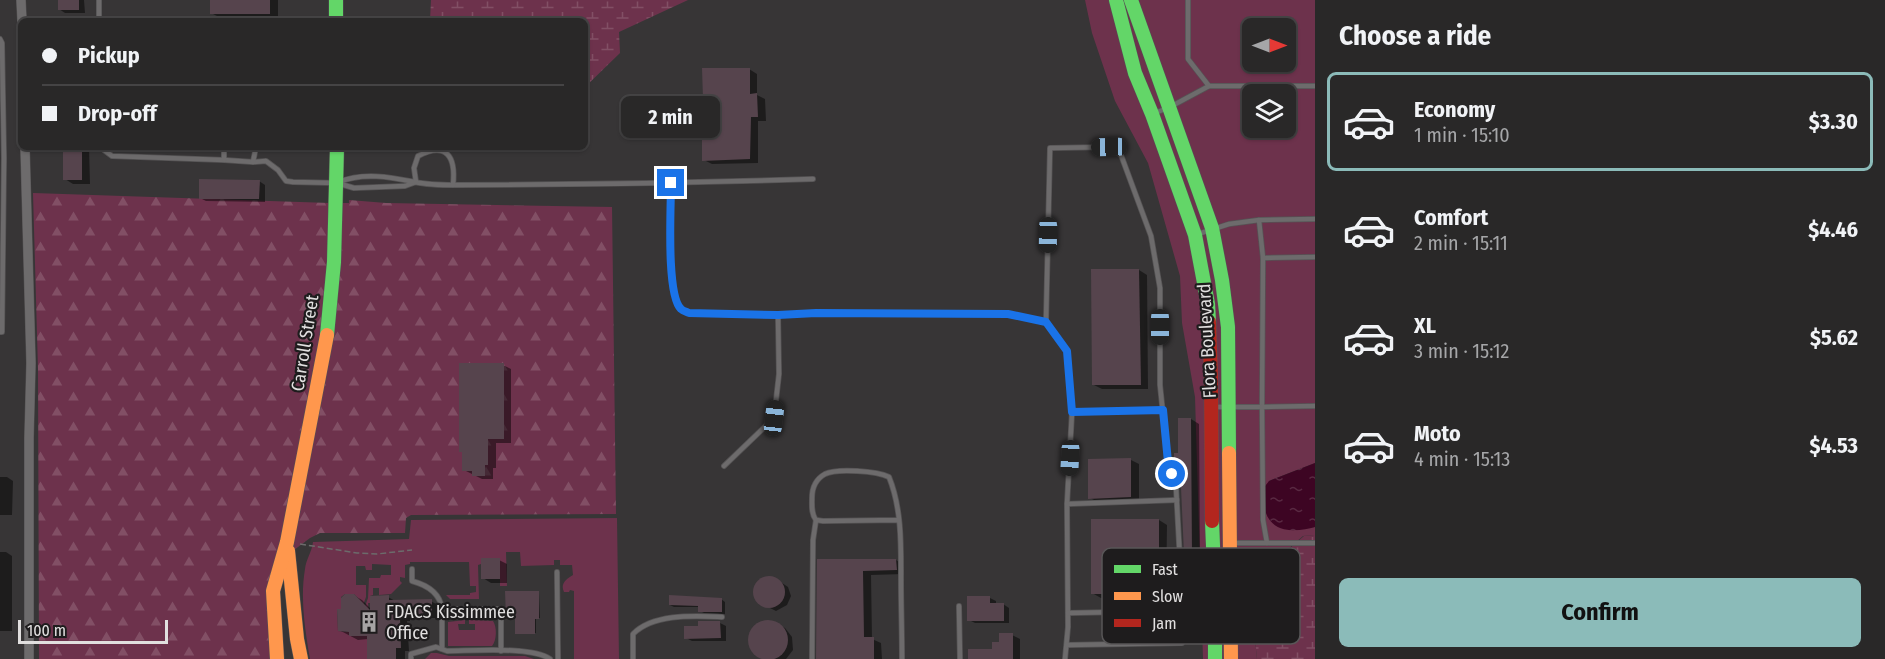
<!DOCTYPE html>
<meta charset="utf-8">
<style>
:root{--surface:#292828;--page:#313030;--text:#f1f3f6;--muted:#a5a6a8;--line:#454445;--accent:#8bbbb9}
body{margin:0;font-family:"Fira Sans Condensed",sans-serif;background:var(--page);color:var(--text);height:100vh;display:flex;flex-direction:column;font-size:22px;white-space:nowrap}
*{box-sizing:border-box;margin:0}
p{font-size:20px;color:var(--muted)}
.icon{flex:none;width:33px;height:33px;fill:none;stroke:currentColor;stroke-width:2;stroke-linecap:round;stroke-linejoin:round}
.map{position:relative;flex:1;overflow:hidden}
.sheet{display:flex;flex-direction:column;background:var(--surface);width:570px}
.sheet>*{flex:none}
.hud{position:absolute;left:18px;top:18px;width:570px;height:132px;border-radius:9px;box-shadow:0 2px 4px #0004,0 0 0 2px var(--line);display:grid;align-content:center;height:132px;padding:0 24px;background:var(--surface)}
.needle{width:39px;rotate:90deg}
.controls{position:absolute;left:1242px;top:18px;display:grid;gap:12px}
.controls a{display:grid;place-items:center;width:54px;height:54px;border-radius:9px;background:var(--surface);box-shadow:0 2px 4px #0004,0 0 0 2px var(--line);font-size:30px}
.scale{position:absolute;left:18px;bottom:15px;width:150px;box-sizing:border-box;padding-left:6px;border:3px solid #e1dfdf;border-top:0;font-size:16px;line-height:21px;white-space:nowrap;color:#e1dfdf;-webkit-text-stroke:4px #1e1c1d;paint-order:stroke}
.end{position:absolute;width:27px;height:27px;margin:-14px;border:8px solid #1a73e8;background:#fff;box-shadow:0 0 0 3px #fff}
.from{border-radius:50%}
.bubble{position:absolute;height:42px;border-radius:9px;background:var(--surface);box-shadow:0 2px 4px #0004,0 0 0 2px var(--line);font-size:20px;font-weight:700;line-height:42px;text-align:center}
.car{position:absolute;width:18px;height:36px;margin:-18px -9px;border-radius:8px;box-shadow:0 0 4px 2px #0007;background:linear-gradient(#222 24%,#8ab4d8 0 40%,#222 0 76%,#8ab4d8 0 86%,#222 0)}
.hud b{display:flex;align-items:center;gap:21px;height:57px;font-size:22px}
.hud b+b{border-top:2px solid var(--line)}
.hud i{width:15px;height:15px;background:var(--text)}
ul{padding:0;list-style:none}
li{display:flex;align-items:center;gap:18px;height:99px;margin:0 12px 9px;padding:0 12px;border:3px solid transparent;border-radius:9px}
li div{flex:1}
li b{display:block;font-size:22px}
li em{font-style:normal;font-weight:700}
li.on{border-color:var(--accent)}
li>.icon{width:54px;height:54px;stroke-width:1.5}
h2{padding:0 24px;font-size:27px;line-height:72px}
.button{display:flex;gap:12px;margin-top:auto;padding:12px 24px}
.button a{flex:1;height:69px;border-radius:9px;background:var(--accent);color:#111;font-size:24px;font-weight:700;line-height:69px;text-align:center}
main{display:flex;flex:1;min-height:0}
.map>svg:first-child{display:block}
.grass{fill:#6d324c;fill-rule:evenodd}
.forest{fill:url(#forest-firs)}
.wetland{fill:url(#wetland-marsh)}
.water{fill:url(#water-ripples)}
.shadow{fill:#0007}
.building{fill:#56444d}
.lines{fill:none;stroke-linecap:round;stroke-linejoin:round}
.lane-casing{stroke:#555354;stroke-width:6}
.street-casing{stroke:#555354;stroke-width:10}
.fast-casing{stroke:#555354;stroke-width:15}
.slow-casing{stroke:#555354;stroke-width:15}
.jam-casing{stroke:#555354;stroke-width:15}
.path{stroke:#6c6b6b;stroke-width:1.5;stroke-dasharray:6 3;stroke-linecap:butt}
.lane{stroke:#6d6b6c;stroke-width:4.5}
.street{stroke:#6d6b6c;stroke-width:9}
.fast{stroke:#63d668;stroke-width:14}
.slow{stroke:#ff974d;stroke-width:14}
.jam{stroke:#b3261e;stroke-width:14}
.route{stroke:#1a73e8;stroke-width:8}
.labels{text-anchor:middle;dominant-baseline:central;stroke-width:4.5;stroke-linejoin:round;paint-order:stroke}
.street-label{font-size:18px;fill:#e1dfdf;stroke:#1e1c1d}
.poi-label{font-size:18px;fill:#e1dfdf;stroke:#1e1c1d;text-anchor:start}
.key{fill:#1e1c1d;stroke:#585657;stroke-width:1.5}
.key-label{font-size:16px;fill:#e1dfdf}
</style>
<main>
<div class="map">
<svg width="1315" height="659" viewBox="0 0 1315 659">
<defs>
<pattern id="forest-firs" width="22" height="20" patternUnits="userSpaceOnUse" patternTransform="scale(1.5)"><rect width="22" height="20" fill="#6d324c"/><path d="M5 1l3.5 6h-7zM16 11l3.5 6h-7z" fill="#824f65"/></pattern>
<pattern id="wetland-marsh" width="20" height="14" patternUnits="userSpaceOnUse" patternTransform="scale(1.5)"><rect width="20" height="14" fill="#6d324c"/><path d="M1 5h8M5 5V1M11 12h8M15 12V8" fill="none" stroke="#824f65"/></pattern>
<pattern id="water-ripples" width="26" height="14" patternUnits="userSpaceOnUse" patternTransform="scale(1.5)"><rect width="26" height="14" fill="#3d0523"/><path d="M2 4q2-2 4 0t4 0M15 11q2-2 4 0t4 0" fill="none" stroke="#592942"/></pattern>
</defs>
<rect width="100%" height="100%" fill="#373536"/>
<g class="grass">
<polygon points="1085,0 1110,0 1147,116 1189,236 1202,305 1205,376 1209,659 1203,659 1195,397 1182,323 1180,276 1148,163 1115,101 1092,33"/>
<polygon points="1122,0 1125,0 1207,229 1217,281 1222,327 1225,659 1221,659 1214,304 1141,72"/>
<path d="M1137,0H1315V463L1269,481C1263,504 1260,526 1291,528C1299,528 1307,529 1315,527V535L1303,536L1252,581V610L1257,659H1237L1228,279ZM1252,28H1286V62H1252ZM1252,94H1286V128H1252Z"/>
<path d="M617,518L619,659H574V591L570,590L569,592H564C560,584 566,579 573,575L572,565H560V560H554V565L521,566L520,552H506L507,586H500V558H481V564L478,565L479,599H450L446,595H470V593L476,592V586H470L469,562H410V564L405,565V578L400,577V581L402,583L391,594L379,595V588H373V595L370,596V603H368L369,617L362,615L368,598L369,578H380L381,575H391V565L372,564V570H366L365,566H356V585H366V597L360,613L358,598L354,594H345L341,597V609H337L338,631L349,632V636H358L369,629L367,659H310C305,630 300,598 305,569C306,559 312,552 313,542L409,539L411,520Z"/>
<path d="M465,620V624H458L459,630H475V624H469V620L493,621C497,627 497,640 492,646H448V622Z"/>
<polygon points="431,653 437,653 449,656 525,656 534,659 425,659"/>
</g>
<g class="forest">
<polygon points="33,193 330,203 329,261 322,329 282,537 271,659 39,659 38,369"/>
<polygon points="349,200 386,203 612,207 616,514 411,515 406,518 405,533 320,533 310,538 294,550 293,542 342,203 349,203"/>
</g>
<g class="wetland">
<polygon points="431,0 688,0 619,32 620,53 585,87 585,21 430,21"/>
<polygon points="1315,535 1315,659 1257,659 1252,610 1252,581 1304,536"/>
</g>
<path class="water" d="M1315,463V527C1301,531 1279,534 1269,519C1264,512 1263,499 1262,490L1269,481Z"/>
<g class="shadow">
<polygon points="60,0 84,0 85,13 65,13 59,9"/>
<polygon points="211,0 278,0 278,17 219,17 211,13"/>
<polygon points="749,69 757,74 757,95 765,99 766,121 758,121 758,163 712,164 704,160 704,134 697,130 705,100"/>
<polygon points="64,147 89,147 90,184 73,184 65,179"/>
<polygon points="279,147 297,147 297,148 281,148"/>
<polygon points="259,181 265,185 265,202 206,201 200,198"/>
<polygon points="1139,270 1147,275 1148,389 1102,389 1094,385"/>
<polygon points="503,365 511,369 511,443 496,443 496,468 493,468 493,479 482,479 464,470 464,453 460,451"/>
<polygon points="1179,419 1191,419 1199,424 1200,558 1194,558 1186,554 1182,468 1175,464 1179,455"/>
<polygon points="1131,460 1139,464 1139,501 1098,502 1090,498"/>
<polygon points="0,477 7,477 13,481 12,515 0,515"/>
<polygon points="1159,520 1167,525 1166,598 1101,598 1092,593"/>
<polygon points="0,552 6,552 12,556 12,631 0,631"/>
<polygon points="499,560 507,564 507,583 491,583 483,578"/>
<polygon points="896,560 904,565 904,574 871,575 872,639 881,643 882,659 818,659 819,561"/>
<polygon points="768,577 773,577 788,587 791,596 787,605 776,611 758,602 754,593 756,584 759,580"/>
<polygon points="539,593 540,618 536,618 536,633 517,634 516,618 507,617"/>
<polygon points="353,595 362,600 372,610 388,597 397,602 431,601 439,606 439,618 410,618 410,621 407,621 409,651 405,651 405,659 369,659 368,639 358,640 339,630 342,610"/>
<polygon points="990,598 996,601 996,604 1003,604 1009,608 1009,623 975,623 969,620"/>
<polygon points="721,599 725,602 725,614 704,613 700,611 700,607 674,607 670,605"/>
<polygon points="769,621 785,628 792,637 793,650 786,659 763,659 755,654 750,643 752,631 761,623"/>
<polygon points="720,623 726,626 726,641 692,641 686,638 700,627"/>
<polygon points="1012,635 1020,639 1020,659 970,659 993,651"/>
</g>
<g class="building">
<rect x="58" y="0" width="21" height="10"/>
<rect x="210" y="0" width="60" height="14"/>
<polygon points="702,68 750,68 750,94 757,93 758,117 751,117 750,159 702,161 702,131 695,131 695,99 703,99"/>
<rect x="63" y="147" width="19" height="33"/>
<polygon points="199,179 260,180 259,199 199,199"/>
<polygon points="1091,269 1139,269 1141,385 1092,385"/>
<polygon points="459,363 504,363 504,439 488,439 488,465 485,465 485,476 472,476 472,471 462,471 462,452 459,452"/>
<polygon points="1178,418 1191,418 1192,554 1184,554 1180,465 1174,465 1174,453 1178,453"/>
<polygon points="1131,458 1131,497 1088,499 1088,459"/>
<rect x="1091" y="519" width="68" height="75"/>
<rect x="481" y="558" width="19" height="21"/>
<polygon points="817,559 896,559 897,570 863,571 864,637 874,637 874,659 816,659"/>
<circle cx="769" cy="592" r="16"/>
<polygon points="505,591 539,591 539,619 535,619 535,634 515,634 515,618 506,618"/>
<polygon points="345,594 354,594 370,610 370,596 389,595 389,600 432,599 432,614 403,614 403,617 400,617 401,648 396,648 396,659 367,659 367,636 349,636 349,632 338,631 337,609 341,609 341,598"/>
<polygon points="669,595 722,598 722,612 698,612 698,606 669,605"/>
<polygon points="967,596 990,596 990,603 1004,603 1004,621 967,621"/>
<circle cx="768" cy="640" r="20"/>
<polygon points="698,621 720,621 721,638 684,639 684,626 698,626"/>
<polygon points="999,633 1013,633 1013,659 968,659 968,649 992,649 992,642 999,642"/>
</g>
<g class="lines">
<g class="lane-casing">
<g id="lane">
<polyline points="99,0 99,21"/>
<polyline points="1188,0 1188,59 1209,86"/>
<polyline points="0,39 2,43 4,158 2,332 0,332"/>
<polyline points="1155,113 1170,107 1209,86 1315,86"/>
<polyline points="100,147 112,156 224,160 253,162 266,161 278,170 286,181 293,182 337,183 354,188 405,186 416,182"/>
<polyline points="224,147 224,160"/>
<polyline points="253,162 256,147"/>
<path d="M339,182C363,172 390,177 415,182C428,185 443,185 456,185C575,185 694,183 813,179"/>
<path d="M416,182L414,168L418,156C447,141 456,157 453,185"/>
<path d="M671,183C671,216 665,282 680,309L689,313L778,315L816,313L1008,314L1046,322L1067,351L1072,412L1067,504L1068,627L1065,659"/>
<polyline points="1198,234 1229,224 1259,220"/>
<polyline points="1263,258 1315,257"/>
<polyline points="1046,322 1050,148 1109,147 1121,155 1151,236 1160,288 1160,385 1168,462 1176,487 1181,579 1178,604 1169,611 1068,613"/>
<polyline points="1214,407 1262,407 1263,258 1259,220 1315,219"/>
<polyline points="1072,412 1163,410"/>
<polyline points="724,466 774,418 779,374 778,315"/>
<polyline points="1067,504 1177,500"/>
<path d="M899,520L823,521L816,520C811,514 812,505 812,498C812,488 816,479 825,474C837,468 877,471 889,477C902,509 901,546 901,579C901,606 902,632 902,659"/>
<polyline points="1232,543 1315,543"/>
<polyline points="1267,543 1263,520 1262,407 1315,406"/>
<path d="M412,569V581C427,585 440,593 442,609H501V651"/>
<polyline points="557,572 558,659"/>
<polyline points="959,606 960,659"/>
<polyline points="442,609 442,649"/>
<polyline points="1067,645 1182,643"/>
<path d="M411,659V654L436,647L447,651C471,651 532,646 550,659"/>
<path d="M633,659V634C654,613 695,616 722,617"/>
<polyline points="812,659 813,540 816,520"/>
</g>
</g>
<g class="street-casing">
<g id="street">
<polyline points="21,0 22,21"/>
<polyline points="25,147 31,363 29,438 29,659"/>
</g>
</g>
<g class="fast-casing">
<g id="fast">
<polyline points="336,0 336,21"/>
<polyline points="1116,0 1135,73 1152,114 1195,235 1208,304 1209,322"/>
<polyline points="1131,0 1212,228 1222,280 1228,327 1229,453"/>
<polyline points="327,335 334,262 337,147"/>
<polyline points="1212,521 1215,595 1215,659"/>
</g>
</g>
<g class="slow-casing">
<g id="slow">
<polyline points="1229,453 1231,659"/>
<polyline points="288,551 297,639 301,659"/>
<polyline points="277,659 273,591 287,542 327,335"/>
</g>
</g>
<g class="jam-casing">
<polyline id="jam" points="1209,322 1211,376 1212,521"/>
</g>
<polyline class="path" points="300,544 357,553 377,554 412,550"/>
<use href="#lane" class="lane"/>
<use href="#street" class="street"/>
<use href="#fast" class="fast"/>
<use href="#slow" class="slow"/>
<use href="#jam" class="jam"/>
</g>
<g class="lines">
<path class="route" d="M671,183C671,207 666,295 681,309C683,311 687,312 689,313L778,315L816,313L1008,314L1046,322L1067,351L1072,412L1163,410L1168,462L1172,474"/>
</g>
<defs>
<g id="building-bare" transform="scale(1.62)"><path d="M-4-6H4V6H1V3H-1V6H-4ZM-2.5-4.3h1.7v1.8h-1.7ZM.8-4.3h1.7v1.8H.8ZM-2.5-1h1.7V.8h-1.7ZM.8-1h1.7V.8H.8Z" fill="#a6a4a4" stroke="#1e1c1d" stroke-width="2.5" paint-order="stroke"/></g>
</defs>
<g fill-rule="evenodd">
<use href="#building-bare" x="369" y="622"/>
</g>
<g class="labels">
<g class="street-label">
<text transform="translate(1207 341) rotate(-93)">Flora Boulevard</text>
<text transform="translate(305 343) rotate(-81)">Carroll Street</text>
</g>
<g class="poi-label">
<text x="386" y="612">FDACS Kissimmee<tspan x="386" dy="21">Office</tspan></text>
</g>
</g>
<rect x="1102" y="548" width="198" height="96" rx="9" class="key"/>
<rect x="1114" y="565" width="27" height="8" fill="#63d668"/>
<rect x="1114" y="592" width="27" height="8" fill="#ff974d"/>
<rect x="1114" y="619" width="27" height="8" fill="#b3261e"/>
<g class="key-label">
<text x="1152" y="575">Fast</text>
<text x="1152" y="602">Slow</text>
<text x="1152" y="629">Jam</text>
</g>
</svg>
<div class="controls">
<a><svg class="needle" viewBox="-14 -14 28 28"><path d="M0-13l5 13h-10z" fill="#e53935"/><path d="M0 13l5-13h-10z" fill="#a5a6a8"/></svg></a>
<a><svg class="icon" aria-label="layers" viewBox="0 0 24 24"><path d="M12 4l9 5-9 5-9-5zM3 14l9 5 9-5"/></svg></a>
</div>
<div class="scale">100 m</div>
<i class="end from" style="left:1172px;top:474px"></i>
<i class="end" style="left:671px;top:183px"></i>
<div class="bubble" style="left:621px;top:96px;width:99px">2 min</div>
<i class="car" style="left:1109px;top:147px;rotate:269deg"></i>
<i class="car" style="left:1048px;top:235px;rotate:181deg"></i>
<i class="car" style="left:1160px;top:327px;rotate:180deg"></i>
<i class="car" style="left:774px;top:418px;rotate:7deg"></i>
<i class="car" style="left:1070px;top:458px;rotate:183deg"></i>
<div class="hud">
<b><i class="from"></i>Pickup</b>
<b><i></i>Drop-off</b>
</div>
</div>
<section class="sheet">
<h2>Choose a ride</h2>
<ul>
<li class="on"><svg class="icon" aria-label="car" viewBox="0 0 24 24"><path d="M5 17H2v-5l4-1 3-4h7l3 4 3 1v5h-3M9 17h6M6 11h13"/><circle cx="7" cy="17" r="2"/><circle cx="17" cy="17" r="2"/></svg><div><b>Economy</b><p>1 min · 15:10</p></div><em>$3.30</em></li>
<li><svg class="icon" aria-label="car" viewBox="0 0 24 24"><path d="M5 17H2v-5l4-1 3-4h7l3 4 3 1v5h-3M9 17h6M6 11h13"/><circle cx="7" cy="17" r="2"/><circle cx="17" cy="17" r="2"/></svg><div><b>Comfort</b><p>2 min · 15:11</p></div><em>$4.46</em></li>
<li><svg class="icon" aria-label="car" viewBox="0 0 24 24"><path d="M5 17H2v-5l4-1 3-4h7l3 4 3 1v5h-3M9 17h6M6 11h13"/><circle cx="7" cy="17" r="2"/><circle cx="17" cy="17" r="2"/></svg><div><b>XL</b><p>3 min · 15:12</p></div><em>$5.62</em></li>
<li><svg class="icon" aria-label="car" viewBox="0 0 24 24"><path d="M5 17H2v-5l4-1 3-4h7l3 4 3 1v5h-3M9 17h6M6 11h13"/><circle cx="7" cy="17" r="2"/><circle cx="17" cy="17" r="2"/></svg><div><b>Moto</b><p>4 min · 15:13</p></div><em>$4.53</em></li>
</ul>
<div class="button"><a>Confirm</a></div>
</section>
</main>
